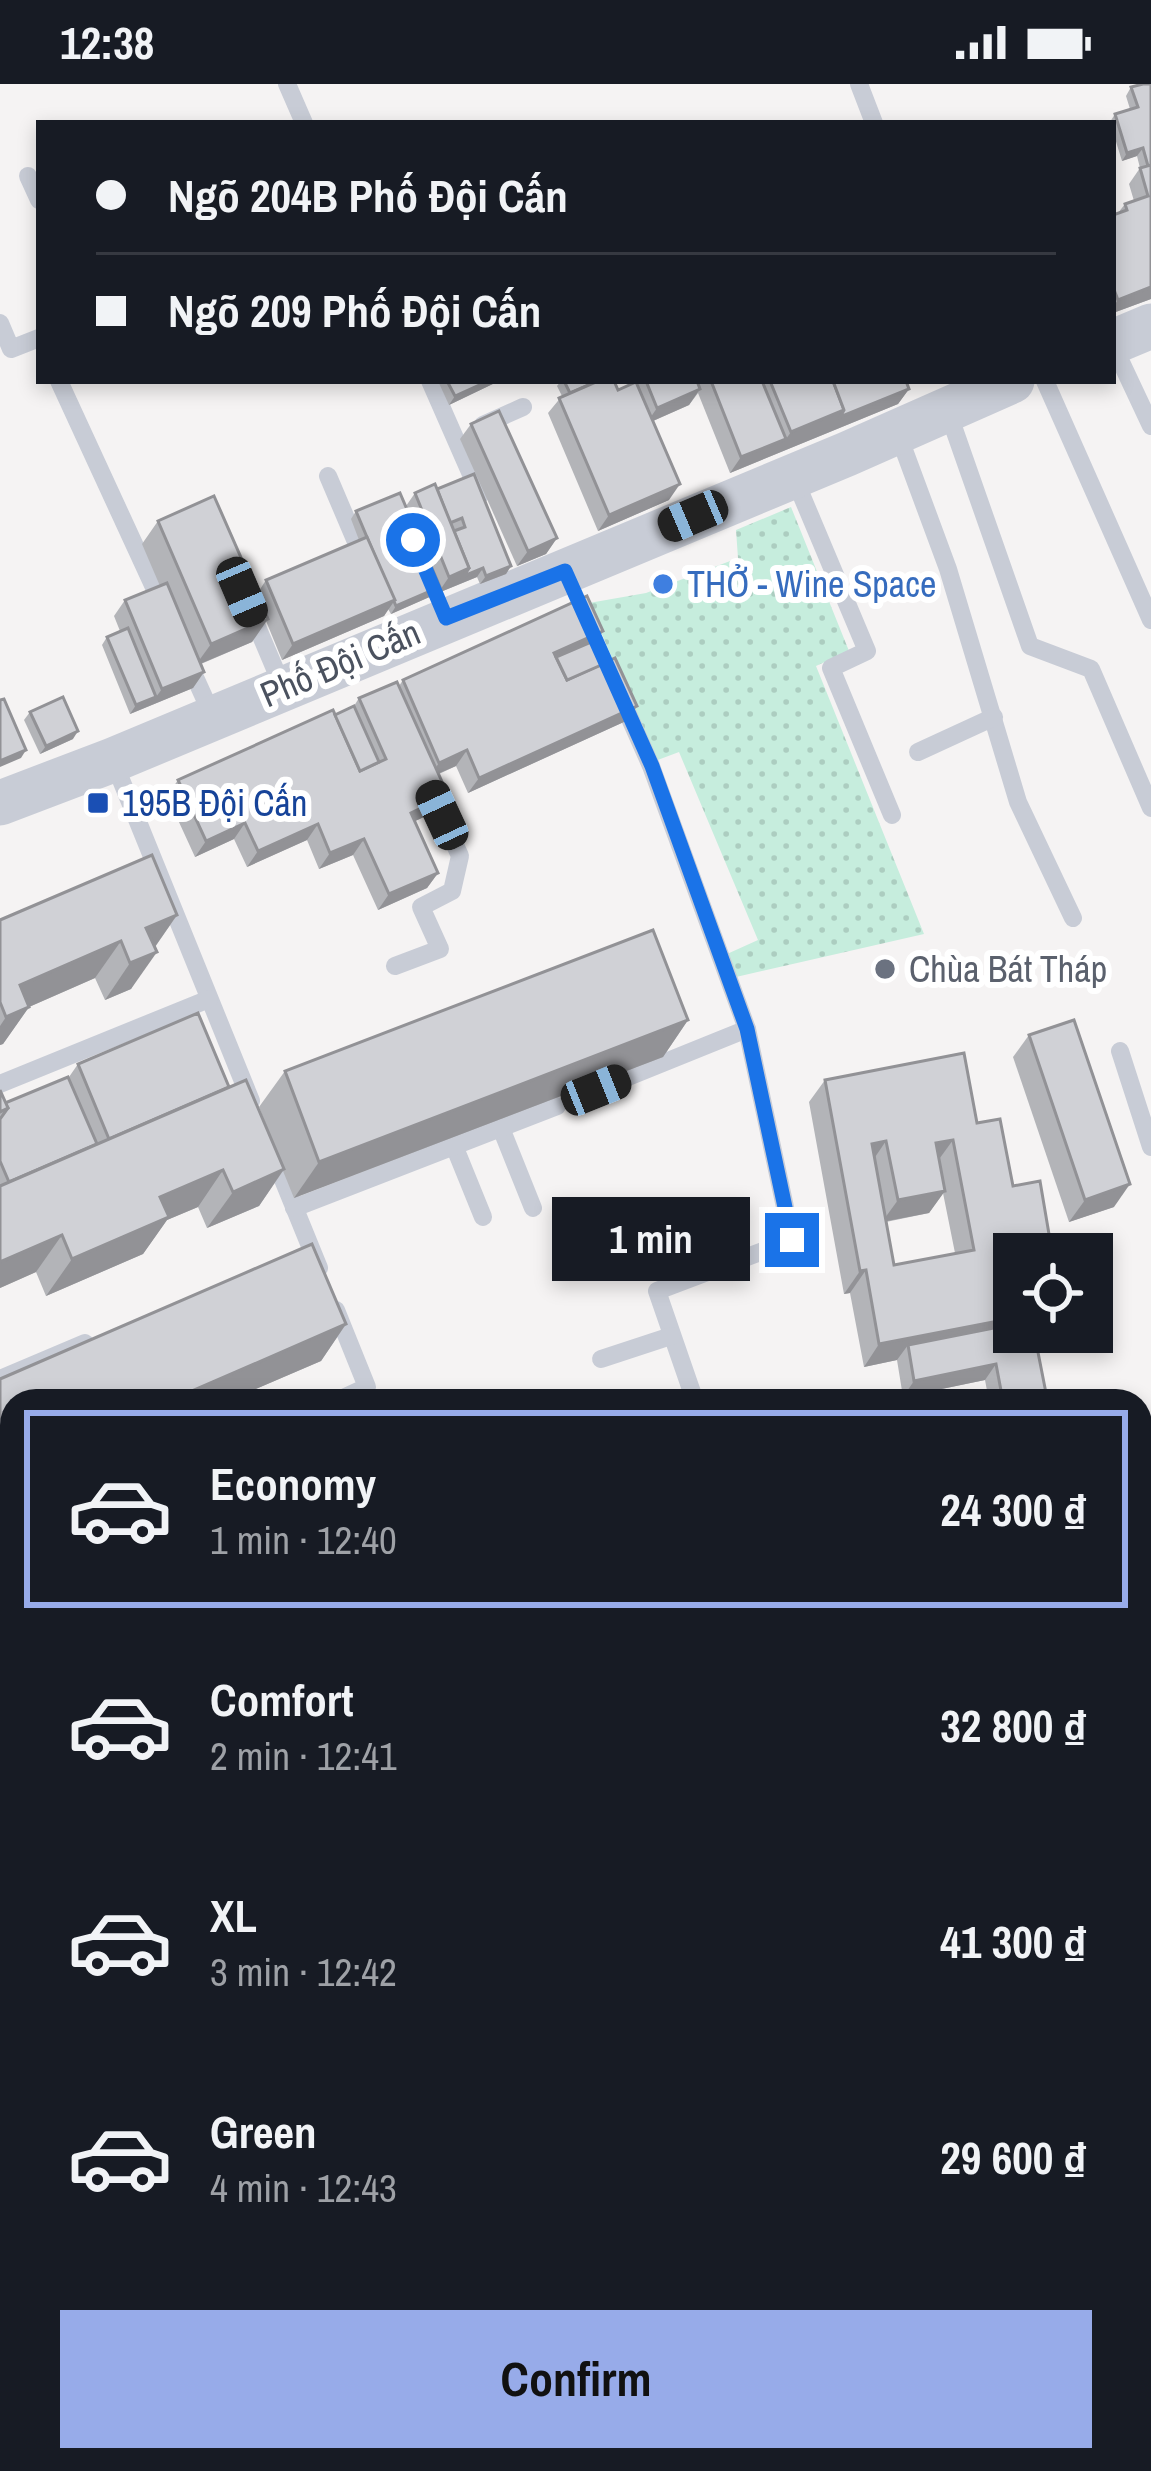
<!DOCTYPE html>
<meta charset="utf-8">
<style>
:root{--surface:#171b24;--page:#242831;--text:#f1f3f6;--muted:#9ea1a6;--line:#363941;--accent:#97abe9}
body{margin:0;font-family:"Archivo Narrow",sans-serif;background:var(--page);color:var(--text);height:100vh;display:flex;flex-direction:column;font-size:45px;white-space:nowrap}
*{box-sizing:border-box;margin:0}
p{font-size:39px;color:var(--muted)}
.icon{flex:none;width:66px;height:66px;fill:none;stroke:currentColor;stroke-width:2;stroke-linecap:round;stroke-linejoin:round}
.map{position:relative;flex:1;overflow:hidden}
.side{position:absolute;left:0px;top:1305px;width:1152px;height:1083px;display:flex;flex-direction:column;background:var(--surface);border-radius:36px 36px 0 0;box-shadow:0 6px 18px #0003}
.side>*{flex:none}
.hud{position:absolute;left:36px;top:36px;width:1080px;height:264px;border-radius:0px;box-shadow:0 6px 18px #0003;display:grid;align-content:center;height:264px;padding:0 60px;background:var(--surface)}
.buttons{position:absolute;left:993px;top:1149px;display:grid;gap:24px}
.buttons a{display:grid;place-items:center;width:120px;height:120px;border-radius:0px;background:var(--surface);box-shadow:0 6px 18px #0003;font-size:60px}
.end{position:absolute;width:54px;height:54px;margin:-27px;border:15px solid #1a73e8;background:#fff;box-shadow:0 0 0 6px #fff}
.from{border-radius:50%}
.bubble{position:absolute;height:84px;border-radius:0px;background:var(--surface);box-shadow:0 6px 18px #0003;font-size:39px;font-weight:700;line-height:84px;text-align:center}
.car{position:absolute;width:36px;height:72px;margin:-36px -18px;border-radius:15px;box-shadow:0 0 9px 3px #0007;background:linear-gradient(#222 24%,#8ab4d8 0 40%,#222 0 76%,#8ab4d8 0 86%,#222 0)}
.hud b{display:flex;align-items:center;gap:42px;height:114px;font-size:45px}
.hud b+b{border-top:3px solid var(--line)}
.hud i{width:30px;height:30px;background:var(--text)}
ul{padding:21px 0 0;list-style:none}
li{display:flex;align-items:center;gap:36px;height:198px;margin:0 24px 18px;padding:0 36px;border:6px solid transparent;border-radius:0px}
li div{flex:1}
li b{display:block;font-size:45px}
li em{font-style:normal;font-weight:700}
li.active{border-color:var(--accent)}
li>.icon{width:108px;height:108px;stroke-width:1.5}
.cta{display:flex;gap:24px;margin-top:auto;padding:24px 60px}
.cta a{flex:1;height:138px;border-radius:0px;background:var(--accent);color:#111;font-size:48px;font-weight:700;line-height:138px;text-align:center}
.status{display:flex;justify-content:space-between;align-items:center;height:84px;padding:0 60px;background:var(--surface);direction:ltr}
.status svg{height:33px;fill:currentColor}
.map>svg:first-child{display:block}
.park{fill:url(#park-dots)}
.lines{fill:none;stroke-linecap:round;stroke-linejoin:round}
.service{stroke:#c8ccd6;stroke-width:18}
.tertiary{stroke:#c8ccd6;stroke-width:45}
.wall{fill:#b3b4b8;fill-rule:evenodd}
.shaded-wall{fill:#929296}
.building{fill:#d0d1d6;stroke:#929296;stroke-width:3;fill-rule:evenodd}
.route{stroke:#1a73e8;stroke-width:15}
.shop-dot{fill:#3f7fe0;stroke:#fff;stroke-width:4.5}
.transit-dot{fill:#1a4fb4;stroke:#fff;stroke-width:4.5}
.worship-dot{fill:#6b7280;stroke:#fff;stroke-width:4.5}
.labels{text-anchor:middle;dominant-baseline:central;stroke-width:12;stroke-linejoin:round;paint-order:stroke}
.shop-label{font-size:36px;fill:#366cbe;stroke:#fff;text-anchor:start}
.street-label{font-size:36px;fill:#4b525f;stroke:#fff}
.transit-label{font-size:36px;fill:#164399;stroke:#fff;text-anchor:start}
.worship-label{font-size:36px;fill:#5b616d;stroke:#fff;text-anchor:start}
</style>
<div class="status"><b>12:38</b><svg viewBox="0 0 49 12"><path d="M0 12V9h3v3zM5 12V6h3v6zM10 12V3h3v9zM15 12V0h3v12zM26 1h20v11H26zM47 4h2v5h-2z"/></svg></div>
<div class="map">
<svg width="1151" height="2387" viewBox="0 0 1151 2387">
<defs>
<pattern id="park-dots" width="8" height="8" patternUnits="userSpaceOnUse" patternTransform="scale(3)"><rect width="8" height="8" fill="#c6eddd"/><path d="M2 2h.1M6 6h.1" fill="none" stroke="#accdc0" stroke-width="1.8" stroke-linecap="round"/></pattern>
</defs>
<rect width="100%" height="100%" fill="#f5f3f3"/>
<polygon class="park" points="791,423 849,567 816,582 924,850 736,893 727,870 758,856 679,668 655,677 589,519 646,509 738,474 736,446"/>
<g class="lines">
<g class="service">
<polyline points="287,0 304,39"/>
<polyline points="859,0 874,39"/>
<polyline points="28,92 39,116"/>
<polyline points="0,239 11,265 39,254"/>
<polyline points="1113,261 1151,342"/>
<polyline points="59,297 164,525"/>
<polyline points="430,297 480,411"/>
<polyline points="1045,297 1151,536"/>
<polyline points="947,325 1030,562 1091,585 1151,724"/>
<polyline points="483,341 523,323"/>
<polyline points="897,347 948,485 1018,718 1073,834"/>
<polyline points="793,391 867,567 831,584 892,731"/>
<polyline points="328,392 365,479"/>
<polyline points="250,526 283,604"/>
<polyline points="188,578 213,633"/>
<polyline points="620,612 651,682 747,945 792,1156 657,1207 695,1317"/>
<polyline points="918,668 994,633"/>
<polyline points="113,676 251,1017"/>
<polyline points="395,882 440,865 421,823 452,807 460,772 429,703"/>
<polyline points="1120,967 1151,1063"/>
<polyline points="0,1000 209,915"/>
<polyline points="596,1006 747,945"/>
<polyline points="501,1044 533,1124"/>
<polyline points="455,1064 483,1133"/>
<polyline points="273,1071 319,1184"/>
<polyline points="294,1124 557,1022"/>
<polyline points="336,1226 367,1303 337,1317"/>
<polyline points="601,1275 671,1252"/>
<polyline points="0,1295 85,1259"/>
<polyline points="0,1473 12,1468"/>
<polyline points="0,1645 12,1639"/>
<polyline points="1140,1658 1151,1684"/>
<polyline points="1140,1702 1151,1698"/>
<polyline points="0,1837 12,1832"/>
<polyline points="0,1899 12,1895"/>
<polyline points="0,1972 12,2014"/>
<polyline points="1140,1985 1151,1981"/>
<polyline points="1140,2149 1151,2144"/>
<polyline points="0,2216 12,2208"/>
<polyline points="0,2317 12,2344"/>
<polyline points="27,2376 32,2387"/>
<polyline points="434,2376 437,2384"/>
<polyline points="677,2376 679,2387"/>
<polyline points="1029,2376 1033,2387"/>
<polyline points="167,2387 238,2376"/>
<polyline points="559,2387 588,2380 588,2376"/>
</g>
<g class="tertiary">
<polyline points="1113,258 1151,242"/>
<polyline points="0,719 113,676 847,370 1012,297"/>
</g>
</g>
<g class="wall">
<polygon points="1151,0 1151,215 1113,229 1113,131 1118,129 1125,120 1134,117 1129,100 1140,84 1137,72 1122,77 1113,48 1113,39 1110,38 1115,30 1130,25 1126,12 1131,3"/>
<polygon points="438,297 499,297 449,321"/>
<polygon points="561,297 620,297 615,299 618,306 629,301 628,297 906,297 909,305 898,320 730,389 698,309 689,321 653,337 669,416 598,447 548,329 562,312 557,302"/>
<polygon points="471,340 557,454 546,470 517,482 460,355"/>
<polygon points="437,405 511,482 506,490 480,500 477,493 438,509 437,507 434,511 391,530 388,525 384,532 282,576 266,537 252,558 201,580 204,588 193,604 130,630 102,561 107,553 120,547 114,532 125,516 160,502 142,460 158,437 257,510 266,496 359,456 351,435 356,427 406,422 415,409"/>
<polygon points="603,547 598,555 608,578 637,622 626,637 468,709 456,682 439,690 448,711 437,727 415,737 438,789 427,804 378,826 353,771 319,785 307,756 247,783 234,755 195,773 167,712 178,696 335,631 354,622 359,614 399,602 403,596"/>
<polygon points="30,628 73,655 40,670 24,636"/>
<polygon points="177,831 155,863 131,905 105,916 95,894 29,923 3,960 0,961 0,836"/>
<polygon points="688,936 663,973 294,1114 283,1087 259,1122 207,1144 198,1123 167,1136 143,1170 46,1212 36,1188 0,1204 0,1006 5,1019 69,993 78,980 229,1003 268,1046 259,1023 285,987"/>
<polygon points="1029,951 1114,1123 1069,1138 1013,973"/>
<path d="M825,996L977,1039L1013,1102L1050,1156L1040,1170H1014L1040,1317H989L985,1296L903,1313L897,1276L864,1283L850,1209L844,1210L809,1018ZM943,1109L955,1169L894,1181L886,1138L929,1129Z"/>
<polygon points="346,1240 321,1277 228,1317 12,1317 12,1410 0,1416 0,1295"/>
</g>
<g class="shaded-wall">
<polygon points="1143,64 1137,72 1122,77 1127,69"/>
<polygon points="1151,203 1151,215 1113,229 1113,223 1118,216"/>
<polygon points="488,297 499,297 449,321 455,312"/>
<polygon points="700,305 689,321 646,340 657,324"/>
<polygon points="909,305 898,320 730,389 741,373 786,355 791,348 844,326"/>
<polygon points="680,400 669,416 598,447 609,431"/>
<polygon points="557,454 546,470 517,482 528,467"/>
<polygon points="511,482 506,490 480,500 486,492"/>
<polygon points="469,484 483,484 477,493 438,509 449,493"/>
<polygon points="440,503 434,511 391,530 396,522"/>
<polygon points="395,516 384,532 282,576 293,560"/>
<polygon points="268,535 252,558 195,582 211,560"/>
<polygon points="603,547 592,563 551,581 554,569"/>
<polygon points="204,588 193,604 130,630 136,621 156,613 162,605"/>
<polygon points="637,622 626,637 468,709 479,694"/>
<polygon points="78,647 73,655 40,670 46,662"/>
<polygon points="26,666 21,674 0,683 0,677"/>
<polygon points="467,666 456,682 428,694 439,679"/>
<polygon points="448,711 437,727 400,744 411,729"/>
<polygon points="245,739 234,755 195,773 206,757"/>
<polygon points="318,740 307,756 247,783 258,767"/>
<polygon points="364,755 353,771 319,785 330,769"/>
<polygon points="438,789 427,804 378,826 389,810"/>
<polygon points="177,831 152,867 146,844"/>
<polygon points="121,857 95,894 6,933 20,901"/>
<polygon points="157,868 131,905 105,916 130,879"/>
<polygon points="29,923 3,960 0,961 0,942 6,933"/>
<polygon points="688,936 663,973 294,1114 319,1078"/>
<polygon points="953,1056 937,1078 936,1059"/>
<polygon points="886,1057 871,1079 872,1060"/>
<polygon points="284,1085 259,1122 207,1144 233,1108"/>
<polygon points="223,1086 198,1123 167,1136 143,1170 46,1212 72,1175 160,1113"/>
<polygon points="1130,1100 1114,1123 1069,1138 1085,1116"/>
<polygon points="945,1107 929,1129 882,1138 898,1116"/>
<polygon points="62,1151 36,1188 0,1204 0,1178"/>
<polygon points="1050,1156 1040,1170 1015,1170 1021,1161"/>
<polygon points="866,1186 850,1209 844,1210 860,1187"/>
<polygon points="1014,1234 1014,1248 908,1261 897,1276 864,1283 879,1260"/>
<polygon points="346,1240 321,1277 228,1317 169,1317"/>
<polygon points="996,1280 985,1296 903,1313 914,1297"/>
<polygon points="1046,1309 1040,1317 1007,1317"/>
<polygon points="12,1394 12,1410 0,1416 0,1411"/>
</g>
<g class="building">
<polygon points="1143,0 1151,0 1151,81 1148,82 1143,64 1127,69 1115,30 1138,23 1131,3"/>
<polygon points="1151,81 1151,203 1118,216 1113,203 1113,131 1127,126 1125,120 1148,112 1140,84"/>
<polygon points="447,297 488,297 455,312"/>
<polygon points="564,297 598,297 570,309"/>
<polygon points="598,297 614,297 618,306 636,298 680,400 609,431 559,314"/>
<polygon points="646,297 697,297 700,305 657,324"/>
<polygon points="711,297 762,297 786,355 741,373"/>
<polygon points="770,297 833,297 844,326 791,348"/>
<polygon points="833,297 906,297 909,305 840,333 844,326"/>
<polygon points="499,327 557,454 528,467 471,340"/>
<polygon points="474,390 511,482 486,492 483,484 464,492 469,484 454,447 465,443 462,434 450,439 437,405"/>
<polygon points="435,400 469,484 449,493 415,409"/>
<polygon points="400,409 440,503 396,522 356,427"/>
<polygon points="214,412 268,535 211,560 158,437"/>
<polygon points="367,453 395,516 293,560 266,496"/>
<polygon points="167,499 204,588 162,605 125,516"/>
<polygon points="587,512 603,547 554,569 567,596 615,574 637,622 479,694 467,666 439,679 403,596"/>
<polygon points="128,544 156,613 136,621 107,553"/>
<polygon points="598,555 608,578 567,596 556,573"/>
<polygon points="397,598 448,711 411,729 438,789 389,810 364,755 330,769 318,740 258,767 245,739 206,757 178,696 333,626 360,687 386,675 359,614"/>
<polygon points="63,613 78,647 46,662 30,628"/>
<polygon points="4,615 26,666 0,677 0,616"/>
<polygon points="354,622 379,678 360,687 335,631"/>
<polygon points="152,771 177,831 146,844 157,868 130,879 121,857 20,901 29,923 6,933 0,918 0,836"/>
<polygon points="653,846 688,936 319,1078 285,987"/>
<polygon points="198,929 229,1003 109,1055 78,980"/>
<polygon points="1074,936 1130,1100 1085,1116 1029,951"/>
<path d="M964,969L977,1039L1000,1035L1013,1102L1040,1097L1050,1156L1021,1161L1023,1170H1014V1234L879,1260L866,1186L860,1187L825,996ZM953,1056L974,1166L894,1181L872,1060L886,1057L898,1116L945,1107L936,1059Z"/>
<polygon points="68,993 97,1060 9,1098 0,1077 0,1035 8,1024 5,1019"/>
<polygon points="246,996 284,1085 233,1108 223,1086 160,1113 169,1133 72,1175 62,1151 0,1178 0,1102"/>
<polygon points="0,1006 8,1024 0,1028"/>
<polygon points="312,1160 346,1240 169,1317 12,1317 12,1360 0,1332 0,1295"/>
<polygon points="1014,1240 1014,1248 1034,1248 1046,1309 1003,1317 996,1280 914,1297 908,1261"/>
</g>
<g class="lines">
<polyline class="route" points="413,456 446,534 565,487 652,682 747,945 792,1156"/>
</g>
<circle class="shop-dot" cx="663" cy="500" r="12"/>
<rect class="transit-dot" x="86" y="707" width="24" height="24" rx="6"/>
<circle class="worship-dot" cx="885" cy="885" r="12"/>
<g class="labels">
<g class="shop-label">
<text x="687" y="500">THỞ - Wine Space</text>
</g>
<g class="street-label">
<text transform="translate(340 579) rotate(-23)">Phố Đội Cấn</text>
</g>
<g class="transit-label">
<text x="122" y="719">195B Đội Cấn</text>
</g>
<g class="worship-label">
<text x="909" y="885">Chùa Bát Tháp</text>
</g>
</g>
</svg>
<div class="buttons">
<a><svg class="icon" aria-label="locate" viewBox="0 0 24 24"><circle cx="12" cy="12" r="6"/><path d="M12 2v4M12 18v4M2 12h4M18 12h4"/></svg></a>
</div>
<i class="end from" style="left:413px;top:456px"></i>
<i class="end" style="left:792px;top:1156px"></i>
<div class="bubble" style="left:552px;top:1113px;width:198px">1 min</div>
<i class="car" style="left:693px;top:432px;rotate:247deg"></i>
<i class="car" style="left:242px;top:508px;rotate:157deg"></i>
<i class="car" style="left:442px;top:731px;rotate:335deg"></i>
<i class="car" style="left:596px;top:1006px;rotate:68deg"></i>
<div class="hud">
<b><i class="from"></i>Ngõ 204B Phố Đội Cấn</b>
<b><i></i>Ngõ 209 Phố Đội Cấn</b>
</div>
<section class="side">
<ul>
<li class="active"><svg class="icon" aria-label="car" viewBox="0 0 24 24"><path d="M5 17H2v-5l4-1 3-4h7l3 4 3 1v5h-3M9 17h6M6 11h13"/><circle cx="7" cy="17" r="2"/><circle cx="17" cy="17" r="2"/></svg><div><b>Economy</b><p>1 min · 12:40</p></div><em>24 300 ₫</em></li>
<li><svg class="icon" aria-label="car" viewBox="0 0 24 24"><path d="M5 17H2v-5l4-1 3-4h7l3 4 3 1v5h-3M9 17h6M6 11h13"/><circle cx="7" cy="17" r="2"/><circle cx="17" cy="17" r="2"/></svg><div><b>Comfort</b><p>2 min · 12:41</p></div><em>32 800 ₫</em></li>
<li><svg class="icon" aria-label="car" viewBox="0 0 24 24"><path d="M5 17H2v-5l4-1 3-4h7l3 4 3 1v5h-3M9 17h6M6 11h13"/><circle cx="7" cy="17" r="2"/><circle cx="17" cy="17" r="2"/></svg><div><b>XL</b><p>3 min · 12:42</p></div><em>41 300 ₫</em></li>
<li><svg class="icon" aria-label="car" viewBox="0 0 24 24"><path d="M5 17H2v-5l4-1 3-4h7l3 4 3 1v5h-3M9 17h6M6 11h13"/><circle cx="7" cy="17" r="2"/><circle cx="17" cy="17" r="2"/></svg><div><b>Green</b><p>4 min · 12:43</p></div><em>29 600 ₫</em></li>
</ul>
<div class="cta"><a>Confirm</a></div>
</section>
</div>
